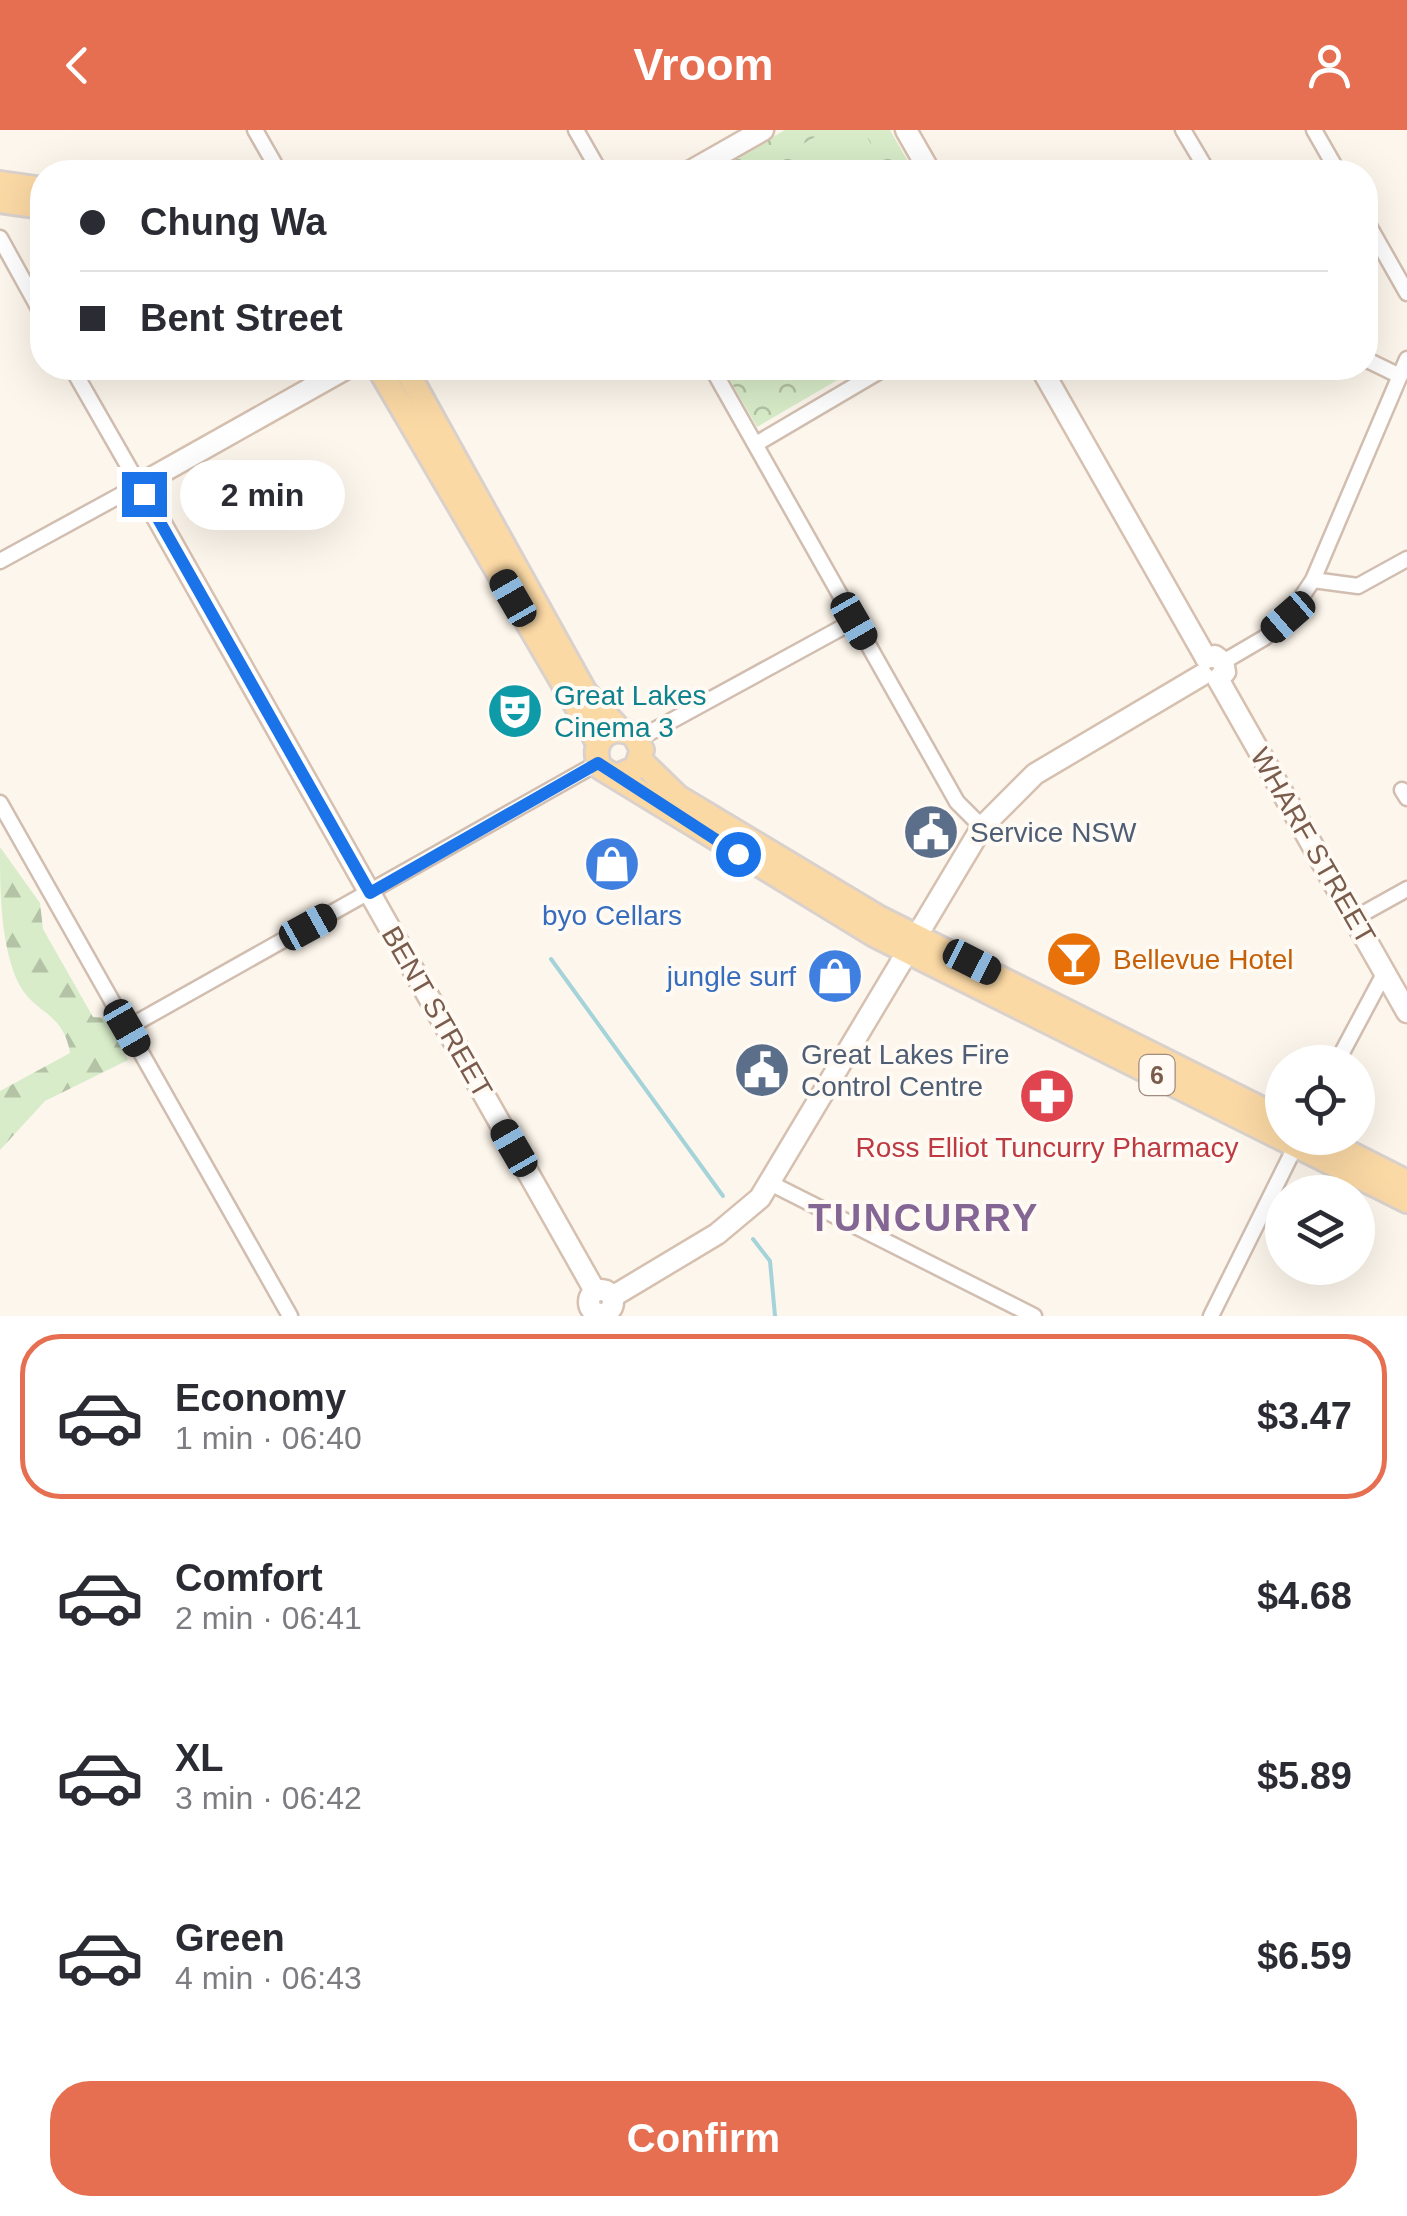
<!DOCTYPE html>
<meta charset="utf-8">
<style>
:root{--surface:#fff;--page:#f2f2f3;--text:#2b2b33;--muted:#7c7c81;--line:#e1e1e2;--accent:#e76f51}
body{margin:0;font-family:Helvetica,sans-serif;background:var(--page);color:var(--text);height:100vh;display:flex;flex-direction:column;font-size:38px;white-space:nowrap}
*{box-sizing:border-box;margin:0}
p{font-size:32px;color:var(--muted)}
.icon{flex:none;width:55px;height:55px;fill:none;stroke:currentColor;stroke-width:2;stroke-linecap:round;stroke-linejoin:round}
.map{position:relative;height:1186px;overflow:hidden}
.sheet{display:flex;flex-direction:column;background:var(--surface);flex:1}
.sheet>*{flex:none}
.top-card{position:absolute;left:30px;top:30px;width:1348px;height:220px;border-radius:40px;box-shadow:0 10px 40px #0002;display:grid;align-content:center;height:220px;padding:0 50px;background:var(--surface)}
.buttons{position:absolute;left:1265px;top:915px;display:grid;gap:20px}
.buttons a{display:grid;place-items:center;width:110px;height:110px;border-radius:50%;background:var(--surface);box-shadow:0 10px 40px #0002;font-size:50px}
.end{position:absolute;width:45px;height:45px;margin:-22px;border:12px solid #1a73e8;background:#fff;box-shadow:0 0 0 5px #fff}
.from{border-radius:50%}
.bubble{position:absolute;height:70px;border-radius:35px;background:var(--surface);box-shadow:0 10px 40px #0002;font-size:32px;font-weight:700;line-height:70px;text-align:center}
.car{position:absolute;width:30px;height:60px;margin:-30px -15px;border-radius:12px;box-shadow:0 0 8px 2px #0007;background:linear-gradient(#222 24%,#8ab4d8 0 40%,#222 0 76%,#8ab4d8 0 86%,#222 0)}
.top-card b{display:flex;align-items:center;gap:35px;height:95px;font-size:38px}
.top-card b+b{border-top:2px solid var(--line)}
.top-card i{width:25px;height:25px;background:var(--text)}
ul{padding:18px 0 0;list-style:none}
li{display:flex;align-items:center;gap:30px;height:165px;margin:0 20px 15px;padding:0 30px;border:5px solid transparent;border-radius:40px}
li div{flex:1}
li b{display:block;font-size:38px}
li em{font-style:normal;font-weight:700}
li.on{border-color:var(--accent)}
li>.icon{width:90px;height:90px;stroke-width:1.5}
.primary-button{display:flex;gap:20px;margin-top:auto;padding:20px 50px}
.primary-button a{flex:1;height:115px;border-radius:40px;background:var(--accent);color:#fff;font-size:40px;font-weight:700;line-height:115px;text-align:center}
header{display:flex;justify-content:space-between;align-items:center;height:130px;padding:0 50px;background:var(--accent);color:#fff;font-size:45px;font-weight:700}
.map>svg:first-child{display:block}
.forest{fill:url(#forest-firs)}
.park{fill:url(#park-crowns)}
.pitch{fill:#d8ecc9}
.lines{fill:none;stroke-linecap:round;stroke-linejoin:round}
.stream{stroke:#a5d3da;stroke-width:4}
.street-casing{stroke:#d1beb0;stroke-width:19}
.secondary-casing{stroke:#d6c0b0;stroke-width:25}
.primary-casing{stroke:#dad1cd;stroke-width:28}
.street{stroke:#fff;stroke-width:14}
.secondary{stroke:#fff;stroke-width:20}
.primary{stroke:#fbd9a5;stroke-width:22}
.route{stroke:#1a73e8;stroke-width:12}
.labels{text-anchor:middle;dominant-baseline:central;stroke-width:8;stroke-linejoin:round;paint-order:stroke}
.shield{fill:#fffaf3;stroke:#a28b7f;stroke-width:2.5}
.shield-label{font-size:25px;font-weight:bold;fill:#7a5c4d}
.culture-label{font-size:28px;fill:#0d838f;stroke:#fffaf3;text-anchor:start}
.service-label{font-size:28px;fill:#4e5e75;stroke:#fffaf3;text-anchor:start}
.street-label{font-size:28px;fill:#7a5c4d;stroke:#fffaf3}
.shop-label{font-size:28px;fill:#366cbe;stroke:#fffaf3}
.food-label{font-size:28px;fill:#c56008;stroke:#fffaf3;text-anchor:start}
.health-label{font-size:28px;fill:#be3a42;stroke:#fffaf3}
.district-label{font-size:38px;font-weight:bold;letter-spacing:2.5px;fill:#846695;stroke:#fffaf3}
</style>
<header><svg class="icon" aria-label="back" viewBox="0 0 24 24"><path d="M15 5l-7 7 7 7"/></svg>Vroom<svg class="icon" aria-label="person" viewBox="0 0 24 24"><circle cx="12" cy="8" r="4"/><path d="M4 21q1-7 8-7t8 7"/></svg></header>
<div class="map">
<svg width="1407" height="1186" viewBox="0 0 1407 1186">
<defs>
<pattern id="forest-firs" width="22" height="20" patternUnits="userSpaceOnUse" patternTransform="scale(2.5)"><rect width="22" height="20" fill="#d8ecc9"/><path d="M5 1l3.5 6h-7zM16 11l3.5 6h-7z" fill="#b4c2a5"/></pattern>
<pattern id="park-crowns" width="20" height="18" patternUnits="userSpaceOnUse" patternTransform="scale(2.5)"><rect width="20" height="18" fill="#d8ecc9"/><path d="M2 6a3 3 0 1 1 6 0M12 15a3 3 0 1 1 6 0" fill="none" stroke="#b4c2a5"/></pattern>
</defs>
<rect width="100%" height="100%" fill="#fdf6ec"/>
<path class="forest" d="M0,717L40,773L43,799L93,887L107,888L128,930L45,971L0,1020V961L70,923C64,883 35,883 20,856C0,818 0,758 0,717Z"/>
<g class="park">
<polygon points="785,0 890,0 914,42 712,42"/>
<polygon points="723,238 858,238 757,297"/>
</g>
<polygon class="pitch" points="827,0 863,0 887,42 801,42 789,22"/>
<g class="lines">
<g class="stream">
<polyline points="551,829 723,1066"/>
<polyline points="753,1109 770,1131 775,1186"/>
</g>
<g class="street-casing">
<g id="street">
<polyline points="255,0 279,42"/>
<polyline points="576,0 600,42"/>
<polyline points="1183,0 1208,42"/>
<polyline points="1314,0 1338,42"/>
<polyline points="1365,89 1407,163"/>
<polyline points="0,108 42,184"/>
<polyline points="1365,229 1400,246"/>
<polyline points="712,238 957,672 982,697"/>
<polyline points="756,314 885,238"/>
<polyline points="0,431 139,355 72,238"/>
<polyline points="1313,450 1358,456 1407,429"/>
<polyline points="1223,532 1264,508 1288,487 1313,450 1407,229"/>
<polyline points="638,609 854,491"/>
<polyline points="1402,660 1407,668"/>
<polyline points="0,673 290,1186"/>
<polyline points="1355,788 1407,759"/>
<polyline points="127,898 598,633"/>
<polyline points="1337,932 1385,842"/>
<polyline points="770,1053 1034,1186"/>
<polyline points="1211,1186 1296,1015"/>
</g>
</g>
<g class="secondary-casing">
<g id="secondary">
<polyline points="906,0 930,42"/>
<polyline points="689,42 763,0"/>
<polyline points="347,238 139,355 595,1161"/>
<polyline points="1041,238 1206,528"/>
<polyline points="1206,528 1215,526 1223,532 1225,542 1218,549"/>
<polyline points="1218,549 1407,882"/>
<circle cx="601" cy="1172" r="12"/>
<polyline points="612,1167 717,1104 760,1068 982,697 1035,644 1202,545"/>
</g>
</g>
<g class="primary-casing">
<g id="primary">
<polyline points="0,53 42,59"/>
<polyline points="0,71 42,77"/>
<polyline points="405,238 585,562 619,599"/>
<polyline points="381,242 598,613"/>
<polyline points="641,631 678,667 878,787 1282,989"/>
<path d="M617,646L636,638L642,620L634,605C610,591 587,613 601,638L876,806L1407,1071"/>
<polyline points="1320,1008 1407,1052"/>
</g>
</g>
<use href="#street" class="street"/>
<use href="#secondary" class="secondary"/>
<use href="#primary" class="primary"/>
</g>
<g class="lines">
<polyline class="route" points="144,364 370,763 598,633 738,724"/>
</g>
<defs>
<g id="theatre-disc" transform="scale(2.875)"><circle r="9.5" fill="#0f9aa8" stroke="#fffaf3"/><path d="M-5-5.5Q0-4 5-5.5V0Q5 5 0 6Q-5 5-5 0ZM-3.3-2.5H-1v1.5H-3.3ZM1-2.5H3.3v1.5H1ZM-2.8 1Q0 5.5 2.8 1Z" fill="#fff"/></g>
<g id="civic-disc" transform="scale(2.875)"><circle r="9.5" fill="#5c6f8a" stroke="#fffaf3"/><path d="M-.6-6.5H3V-4.5H.6V-3L4-1V1h2V6H-6V1h2V-1L-.6-3ZM-1.2 2.5V6h2.4V2.5Z" fill="#fff"/></g>
<g id="shop-disc" transform="scale(2.875)"><circle r="9.5" fill="#3f7fe0" stroke="#fffaf3"/><path d="M-5-2.5h2.3a2.7 3.5 0 0 1 5.4 0H5L5.5 6h-11ZM-1.5-2.5h3a1.5 2.3 0 0 0-3 0Z" fill="#fff"/></g>
<g id="bar-disc" transform="scale(2.875)"><circle r="9.5" fill="#e8710a" stroke="#fffaf3"/><path d="M-6-5H6L.8 .8V4.5H3.5V6h-7V4.5H-.8V.8Z" fill="#fff"/></g>
<g id="pharmacy-disc" transform="scale(2.875)"><circle r="9.5" fill="#e0444e" stroke="#fffaf3"/><path d="M-2-6h4v4h4v4h-4v4h-4v-4h-4v-4h4Z" fill="#fff"/></g>
</defs>
<g fill-rule="evenodd">
<use href="#theatre-disc" x="515" y="581"/>
<use href="#civic-disc" x="931" y="702"/>
<use href="#shop-disc" x="612" y="734"/>
<use href="#bar-disc" x="1074" y="829"/>
<use href="#shop-disc" x="835" y="846"/>
<use href="#civic-disc" x="762" y="940"/>
<use href="#pharmacy-disc" x="1047" y="966"/>
</g>
<g class="labels">
<rect class="shield" x="1139.5" y="925" width="35" height="40" rx="8"/>
<g class="shield-label">
<text x="1157" y="945">6</text>
</g>
<g class="culture-label">
<text x="554" y="565">Great Lakes<tspan x="554" dy="32">Cinema 3</tspan></text>
</g>
<g class="service-label">
<text x="970" y="702">Service NSW</text>
<text x="801" y="924">Great Lakes Fire<tspan x="801" dy="32">Control Centre</tspan></text>
</g>
<g class="street-label">
<text transform="translate(1313 716) rotate(60)">WHARF STREET</text>
<text transform="translate(437 882) rotate(60)">BENT STREET</text>
</g>
<g class="shop-label">
<text x="612" y="785">byo Cellars</text>
<text x="796" y="846" text-anchor="end">jungle surf</text>
</g>
<g class="food-label">
<text x="1113" y="829">Bellevue Hotel</text>
</g>
<g class="health-label">
<text x="1047" y="1017">Ross Elliot Tuncurry Pharmacy</text>
</g>
<g class="district-label">
<text x="924" y="1088">TUNCURRY</text>
</g>
</g>
</svg>
<div class="buttons">
<a><svg class="icon" aria-label="locate" viewBox="0 0 24 24"><circle cx="12" cy="12" r="6"/><path d="M12 2v4M12 18v4M2 12h4M18 12h4"/></svg></a>
<a><svg class="icon" aria-label="layers" viewBox="0 0 24 24"><path d="M12 4l9 5-9 5-9-5zM3 14l9 5 9-5"/></svg></a>
</div>
<i class="end from" style="left:738px;top:724px"></i>
<i class="end" style="left:144px;top:364px"></i>
<div class="bubble" style="left:180px;top:330px;width:165px">2 min</div>
<i class="car" style="left:513px;top:468px;rotate:330deg"></i>
<i class="car" style="left:1288px;top:487px;rotate:229deg"></i>
<i class="car" style="left:854px;top:491px;rotate:150deg"></i>
<i class="car" style="left:308px;top:797px;rotate:61deg"></i>
<i class="car" style="left:972px;top:832px;rotate:117deg"></i>
<i class="car" style="left:127px;top:898px;rotate:150deg"></i>
<i class="car" style="left:514px;top:1018px;rotate:330deg"></i>
<div class="top-card">
<b><i class="from"></i>Chung Wa</b>
<b><i></i>Bent Street</b>
</div>
</div>
<section class="sheet">
<ul>
<li class="on"><svg class="icon" aria-label="car" viewBox="0 0 24 24"><path d="M5 17H2v-5l4-1 3-4h7l3 4 3 1v5h-3M9 17h6M6 11h13"/><circle cx="7" cy="17" r="2"/><circle cx="17" cy="17" r="2"/></svg><div><b>Economy</b><p>1 min · 06:40</p></div><em>$3.47</em></li>
<li><svg class="icon" aria-label="car" viewBox="0 0 24 24"><path d="M5 17H2v-5l4-1 3-4h7l3 4 3 1v5h-3M9 17h6M6 11h13"/><circle cx="7" cy="17" r="2"/><circle cx="17" cy="17" r="2"/></svg><div><b>Comfort</b><p>2 min · 06:41</p></div><em>$4.68</em></li>
<li><svg class="icon" aria-label="car" viewBox="0 0 24 24"><path d="M5 17H2v-5l4-1 3-4h7l3 4 3 1v5h-3M9 17h6M6 11h13"/><circle cx="7" cy="17" r="2"/><circle cx="17" cy="17" r="2"/></svg><div><b>XL</b><p>3 min · 06:42</p></div><em>$5.89</em></li>
<li><svg class="icon" aria-label="car" viewBox="0 0 24 24"><path d="M5 17H2v-5l4-1 3-4h7l3 4 3 1v5h-3M9 17h6M6 11h13"/><circle cx="7" cy="17" r="2"/><circle cx="17" cy="17" r="2"/></svg><div><b>Green</b><p>4 min · 06:43</p></div><em>$6.59</em></li>
</ul>
<div class="primary-button"><a>Confirm</a></div>
</section>
